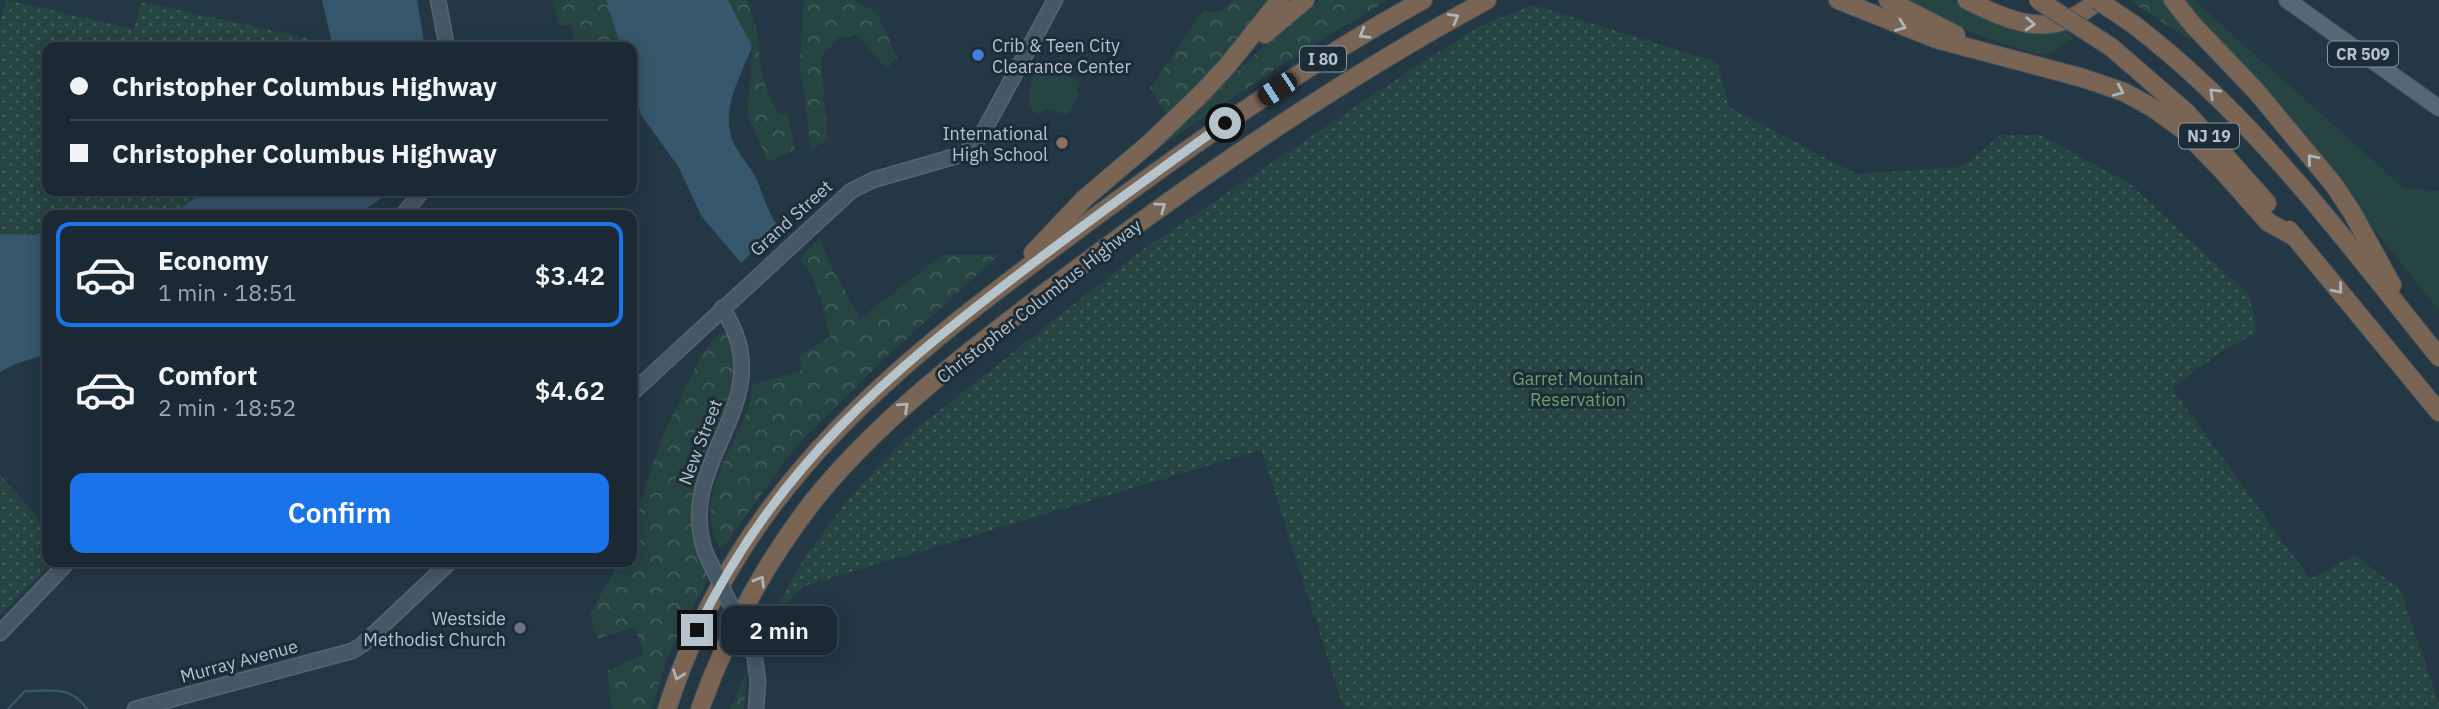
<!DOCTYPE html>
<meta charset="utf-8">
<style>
:root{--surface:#1a2933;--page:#23313b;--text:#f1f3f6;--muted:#9fa6ac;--line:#38454e;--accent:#1a73e8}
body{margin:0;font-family:"IBM Plex Sans",sans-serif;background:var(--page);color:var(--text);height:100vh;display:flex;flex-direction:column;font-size:26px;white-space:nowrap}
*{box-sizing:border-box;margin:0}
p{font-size:23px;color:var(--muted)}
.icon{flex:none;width:38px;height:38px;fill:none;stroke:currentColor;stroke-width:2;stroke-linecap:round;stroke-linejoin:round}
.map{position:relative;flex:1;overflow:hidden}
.panel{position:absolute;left:42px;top:210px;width:595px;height:357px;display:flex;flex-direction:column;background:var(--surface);border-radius:14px;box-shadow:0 4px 18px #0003,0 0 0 2px var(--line)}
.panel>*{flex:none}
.hud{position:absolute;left:42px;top:42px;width:595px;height:154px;border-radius:14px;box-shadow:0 4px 18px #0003,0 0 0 2px var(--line);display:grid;align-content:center;height:154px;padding:0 28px;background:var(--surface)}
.end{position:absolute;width:32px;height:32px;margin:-16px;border:9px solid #b5c3cd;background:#111;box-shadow:0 0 0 4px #111}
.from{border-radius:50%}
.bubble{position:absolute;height:49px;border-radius:14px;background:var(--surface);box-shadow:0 4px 18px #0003,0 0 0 2px var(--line);font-size:23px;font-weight:600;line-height:49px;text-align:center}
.car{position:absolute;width:21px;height:42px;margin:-21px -10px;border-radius:9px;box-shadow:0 0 5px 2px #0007;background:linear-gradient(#222 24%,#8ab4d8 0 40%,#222 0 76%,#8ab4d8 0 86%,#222 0)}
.hud b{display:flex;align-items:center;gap:24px;height:66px;font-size:26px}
.hud b+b{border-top:2px solid var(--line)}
.hud i{width:18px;height:18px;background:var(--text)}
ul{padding:12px 0 0;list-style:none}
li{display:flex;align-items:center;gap:21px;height:105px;margin:0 14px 10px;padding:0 14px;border:4px solid transparent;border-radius:14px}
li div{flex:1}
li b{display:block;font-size:26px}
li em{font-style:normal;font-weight:600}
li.on{border-color:var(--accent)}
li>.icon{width:63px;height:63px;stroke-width:1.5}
.primary-button{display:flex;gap:14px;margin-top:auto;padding:14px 28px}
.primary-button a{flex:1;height:80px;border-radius:14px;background:var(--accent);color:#fff;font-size:28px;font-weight:600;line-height:80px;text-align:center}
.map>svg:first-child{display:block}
.grass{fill:#264442}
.forest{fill:url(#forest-crowns)}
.park{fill:url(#park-dots)}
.water{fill:#36576c}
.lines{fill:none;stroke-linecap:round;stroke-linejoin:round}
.stream{stroke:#36576c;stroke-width:2.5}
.secondary-casing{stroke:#566670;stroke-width:17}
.primary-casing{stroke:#45545f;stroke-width:18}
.highway-casing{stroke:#43535d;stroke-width:20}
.secondary{stroke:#465866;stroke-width:14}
.primary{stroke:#566873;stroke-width:16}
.highway{stroke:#7a6454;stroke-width:18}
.secondary-bridge-casing{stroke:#566670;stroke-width:17;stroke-linecap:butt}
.highway-bridge-casing{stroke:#43535d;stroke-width:20;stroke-linecap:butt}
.secondary-bridge{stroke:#465866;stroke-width:14}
.highway-bridge{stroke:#7a6454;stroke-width:18}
.oneway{stroke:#acb5bb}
.route{stroke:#b5c3cd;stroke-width:9}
.shop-dot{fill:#3f7fe0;stroke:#1d2d38;stroke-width:2.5}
.education-dot{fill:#8d6e63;stroke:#1d2d38;stroke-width:2.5}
.worship-dot{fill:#6b7280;stroke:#1d2d38;stroke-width:2.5}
.labels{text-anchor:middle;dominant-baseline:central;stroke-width:6;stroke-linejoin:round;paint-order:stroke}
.shield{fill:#1d2d38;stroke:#8796a0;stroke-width:2}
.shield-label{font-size:16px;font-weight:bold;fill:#b5c3cd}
.poi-label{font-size:18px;fill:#b5c3cd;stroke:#1d2d38;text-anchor:end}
.street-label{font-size:18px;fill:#b5c3cd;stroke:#1d2d38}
.park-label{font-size:18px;fill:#6aa06c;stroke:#1d2d38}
</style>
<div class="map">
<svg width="2439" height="709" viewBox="0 0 2439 709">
<defs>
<pattern id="forest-crowns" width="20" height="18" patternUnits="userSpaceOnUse" patternTransform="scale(1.75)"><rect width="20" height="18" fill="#264442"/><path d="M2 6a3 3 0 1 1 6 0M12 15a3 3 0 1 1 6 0" fill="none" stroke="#435d5c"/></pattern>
<pattern id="park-dots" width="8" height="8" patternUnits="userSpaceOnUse" patternTransform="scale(1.75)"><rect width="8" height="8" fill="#264442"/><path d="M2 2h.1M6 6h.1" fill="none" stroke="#435d5c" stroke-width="1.8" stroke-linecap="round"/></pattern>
</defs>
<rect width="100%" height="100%" fill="#233744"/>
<g class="grass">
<path d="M1904,0H1953L2020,30L2058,25L2075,38L2043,56C1991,41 1951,26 1904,0Z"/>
<polygon points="2184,0 2194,0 2404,188 2439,191 2439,311 2362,214 2356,202 2233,53 2191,12"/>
<polygon points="1041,63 1081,82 1076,91 1080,94 1068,115 1047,109 1037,115 1028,104 1031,80"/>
</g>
<g class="forest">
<polygon points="552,0 606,0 621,47 574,47 572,25 559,25"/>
<path d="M728,0H746C750,10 756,22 757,32C761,65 760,85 779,114H787L795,150L768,162L748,116L752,47Z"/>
<polygon points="804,0 854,0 877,13 897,57 887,69 857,35 838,38 821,58 828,140 811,149 800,64"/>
<path d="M1232,0H1268L1236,44L1167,115L1150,88L1204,10C1218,15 1223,11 1232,0Z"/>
<polygon points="1319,0 1388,0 1293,57 1144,158 1280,31"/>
<polygon points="2129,0 2166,0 2188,30 2192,42"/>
<path d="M820,238L832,269L861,318L942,255L1000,254L883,360L797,445L721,550C694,505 725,463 743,421C748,410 751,397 753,384L802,370L799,355L830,337C824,310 819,280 799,259Z"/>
<polygon points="719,333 729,333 734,349 736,384 693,495 695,541 710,575 666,660 652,709 612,709 607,671 644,654 635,627 597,639 590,614 619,562 632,562 632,528 662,437 700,358"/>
<polygon points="748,667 744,709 730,709 731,708"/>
</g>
<g class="park">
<polygon points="6,0 134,29 141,2 334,44 333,47 47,47 47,191 206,191 175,212 165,215 47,215 47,235 0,234 0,23"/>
<polygon points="1533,5 1717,62 1729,107 1856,174 1961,167 2001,135 2040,135 2129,183 2249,295 2257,332 2218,354 2172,388 2310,579 2354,555 2400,589 2439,703 2439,709 1344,709 1261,450 804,586 768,622 806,555 847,501 905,438 1146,247 1418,65 1480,26"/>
<polygon points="0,475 47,528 47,562 53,562 0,615"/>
</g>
<g class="water">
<polygon points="322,0 417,0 425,47 333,47"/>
<path d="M606,0H728L752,47C740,78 718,113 735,146C741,157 750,166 756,178C762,192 770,218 779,227L741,263L702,217L678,166L641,115L632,82V47H621Z"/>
<polygon points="206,191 392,191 357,215 165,215 175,212"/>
<polygon points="0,234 47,235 47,354 15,364 0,372"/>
</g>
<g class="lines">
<path class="stream" d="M8,709L25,691C52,691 71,685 87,709"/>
<g class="secondary-casing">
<g id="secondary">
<polyline points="438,0 447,47"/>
<polyline points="403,215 422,191"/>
<polyline points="632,393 851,191 873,180 960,155 972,148 985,129 1055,0"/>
<path d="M706,554C671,459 786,403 722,308"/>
<polyline points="0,633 68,562"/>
<polyline points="754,653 758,681 756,709"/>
<polyline points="135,709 352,651 362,645 450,562"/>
</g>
</g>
<g class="primary-casing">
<polyline id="primary" points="2287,0 2439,108"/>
</g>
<g class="highway-casing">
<g id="highway">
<polyline points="1838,0 1936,39 2083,78 2124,92 2153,108 2182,129 2222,170 2268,222 2295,237"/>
<polyline points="1888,0 1956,35"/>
<path d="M1967,0C2013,23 2053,41 2098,0"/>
<polyline points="2173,0 2193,25 2256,91 2334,185 2353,214 2392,285"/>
<path d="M2133,24C2255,117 2344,239 2439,357"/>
<polyline points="1265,34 1305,0"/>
<polyline points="2111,47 2186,112 2267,203"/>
<polyline points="2289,230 2439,412"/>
<polyline points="1033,253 1084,199 1151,142 1202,93 1228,65 1280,0"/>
<path d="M667,709C742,476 911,353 1099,214C1203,137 1310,62 1423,0"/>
<path d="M700,709C727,634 765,563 814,500C881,417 968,352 1053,287C1191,182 1334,83 1487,0"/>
</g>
</g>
<use href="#secondary" class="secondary"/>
<use href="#primary" class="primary"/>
<use href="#highway" class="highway"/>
<g class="secondary-bridge-casing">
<polyline id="secondary-bridge" points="706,554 754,653"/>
</g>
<g class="highway-bridge-casing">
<g id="highway-bridge">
<polyline points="2038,0 2111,47"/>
<polyline points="2097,0 2133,24"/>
</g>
</g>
<use href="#secondary-bridge" class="secondary-bridge"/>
<use href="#highway-bridge" class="highway-bridge"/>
</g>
<defs><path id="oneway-chevron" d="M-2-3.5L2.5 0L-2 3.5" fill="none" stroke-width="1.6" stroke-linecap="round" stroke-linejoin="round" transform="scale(1.75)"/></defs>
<g class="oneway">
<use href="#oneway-chevron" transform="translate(1454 18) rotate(-29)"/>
<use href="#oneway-chevron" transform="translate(2030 24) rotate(3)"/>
<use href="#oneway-chevron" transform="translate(1901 26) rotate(21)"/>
<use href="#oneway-chevron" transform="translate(1364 34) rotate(149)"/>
<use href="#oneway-chevron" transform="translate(2119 91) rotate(23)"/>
<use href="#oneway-chevron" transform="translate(2214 93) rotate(-136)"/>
<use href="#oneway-chevron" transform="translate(2312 159) rotate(-130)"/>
<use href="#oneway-chevron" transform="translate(1161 207) rotate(-36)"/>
<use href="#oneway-chevron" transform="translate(2338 289) rotate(51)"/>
<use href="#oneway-chevron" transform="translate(904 407) rotate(-42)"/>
<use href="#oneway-chevron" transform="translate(760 581) rotate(-59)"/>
<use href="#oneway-chevron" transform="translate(678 675) rotate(110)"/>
</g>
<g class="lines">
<path class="route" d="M697,630C775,468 888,373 1028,267C1093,218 1159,170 1225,123"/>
</g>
<circle class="shop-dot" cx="978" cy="55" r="7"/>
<circle class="education-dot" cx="1062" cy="143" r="7"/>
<circle class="worship-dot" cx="520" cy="628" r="7"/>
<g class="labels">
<g class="shield">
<rect x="2328" y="41.5" width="70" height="25" rx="5"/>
<rect x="1300" y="46.5" width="46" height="25" rx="5"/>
<rect x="2179" y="123.5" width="60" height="25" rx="5"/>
</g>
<g class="shield-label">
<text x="2363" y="54">CR 509</text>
<text x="1323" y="59">I 80</text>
<text x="2209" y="136">NJ 19</text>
</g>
<g class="poi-label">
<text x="992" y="45" text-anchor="start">Crib &amp; Teen City<tspan x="992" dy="21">Clearance Center</tspan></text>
<text x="1048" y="133">International<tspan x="1048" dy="21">High School</tspan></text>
<text x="506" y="618">Westside<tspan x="506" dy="21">Methodist Church</tspan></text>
</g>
<g class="street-label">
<text transform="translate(791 218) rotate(-42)">Grand Street</text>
<text transform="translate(1039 301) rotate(-38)">Christopher Columbus Highway</text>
<text transform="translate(700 442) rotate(-69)">New Street</text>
<text transform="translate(239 661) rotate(-15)">Murray Avenue</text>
</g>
<g class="park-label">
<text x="1578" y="378">Garret Mountain<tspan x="1578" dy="21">Reservation</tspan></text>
</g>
</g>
</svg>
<i class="end from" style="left:1225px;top:123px"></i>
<i class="end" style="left:697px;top:630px"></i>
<div class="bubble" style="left:721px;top:606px;width:116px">2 min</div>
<i class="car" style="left:1277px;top:89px;rotate:237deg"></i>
<div class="hud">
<b><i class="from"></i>Christopher Columbus Highway</b>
<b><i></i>Christopher Columbus Highway</b>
</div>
<section class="panel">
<ul>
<li class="on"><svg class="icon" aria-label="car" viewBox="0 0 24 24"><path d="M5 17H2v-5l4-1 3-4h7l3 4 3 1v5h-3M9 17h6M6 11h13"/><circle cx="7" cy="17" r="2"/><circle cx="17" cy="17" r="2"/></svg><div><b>Economy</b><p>1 min · 18:51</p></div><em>$3.42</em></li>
<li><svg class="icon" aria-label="car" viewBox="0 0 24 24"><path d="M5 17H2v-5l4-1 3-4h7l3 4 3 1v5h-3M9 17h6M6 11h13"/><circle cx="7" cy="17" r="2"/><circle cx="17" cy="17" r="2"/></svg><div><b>Comfort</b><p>2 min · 18:52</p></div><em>$4.62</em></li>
</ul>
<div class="primary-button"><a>Confirm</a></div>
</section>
</div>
